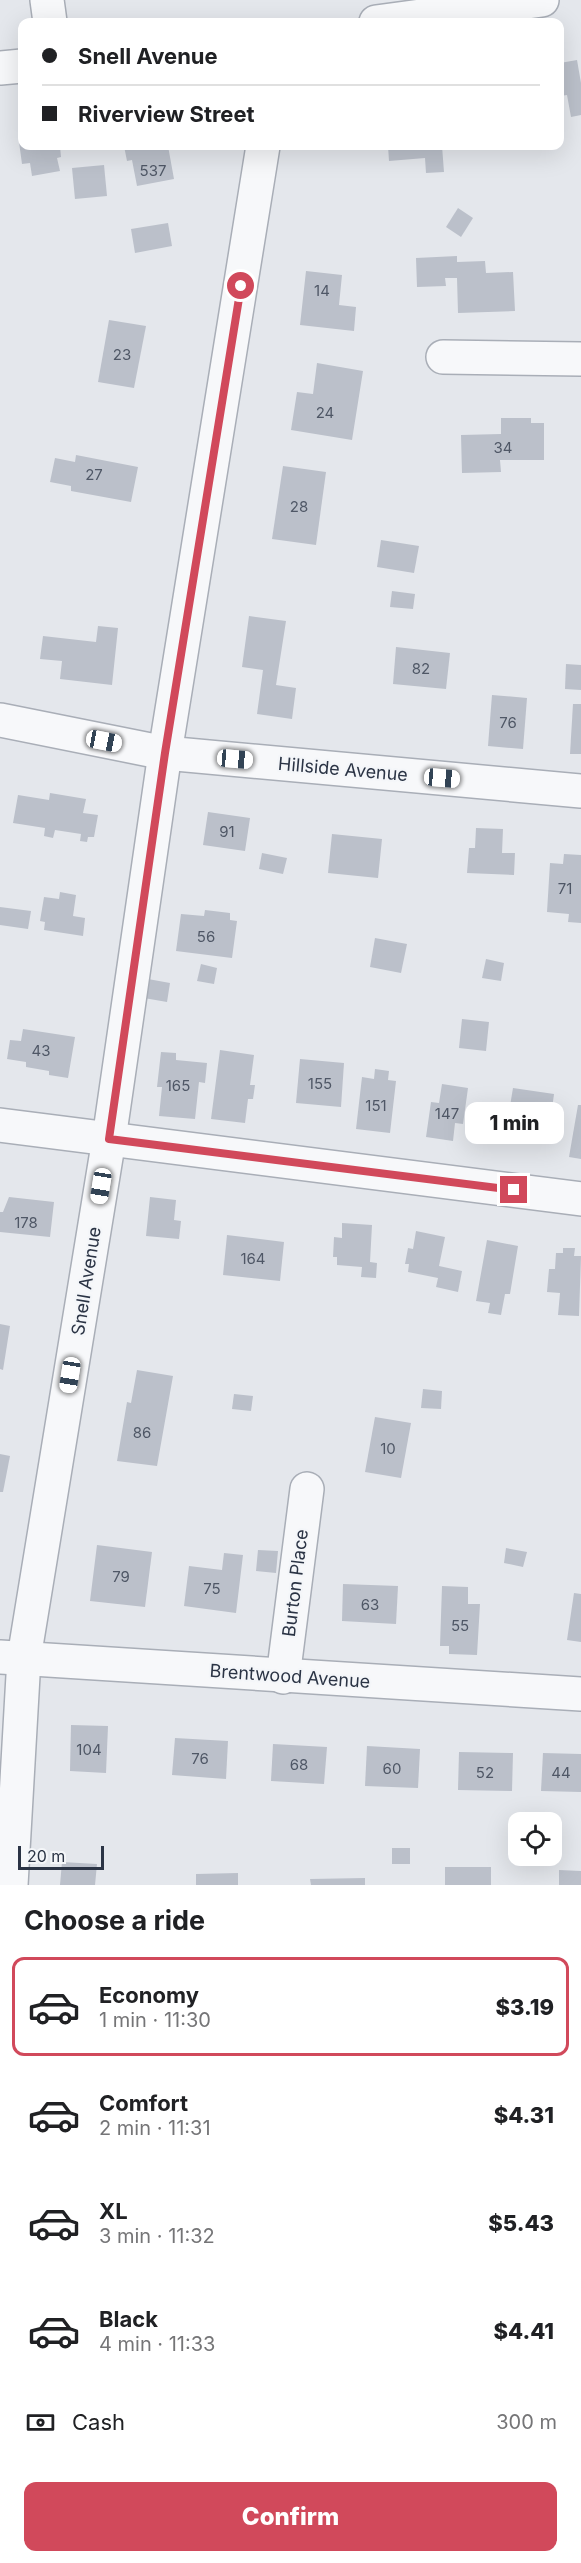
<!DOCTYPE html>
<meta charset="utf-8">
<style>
:root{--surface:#fff;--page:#f2f2f2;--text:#202124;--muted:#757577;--line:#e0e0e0;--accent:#d1495b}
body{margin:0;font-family:Inter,sans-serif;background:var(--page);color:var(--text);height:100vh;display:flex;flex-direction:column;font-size:22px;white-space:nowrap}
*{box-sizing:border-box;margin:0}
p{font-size:20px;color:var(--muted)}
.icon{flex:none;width:33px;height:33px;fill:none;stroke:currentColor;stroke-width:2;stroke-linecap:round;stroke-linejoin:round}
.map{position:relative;height:1885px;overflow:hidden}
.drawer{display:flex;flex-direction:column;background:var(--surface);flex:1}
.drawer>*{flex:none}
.top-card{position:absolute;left:18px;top:18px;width:546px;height:132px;border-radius:12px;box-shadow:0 6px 24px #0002;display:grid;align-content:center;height:132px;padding:0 24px;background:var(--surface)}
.fabs{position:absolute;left:508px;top:1812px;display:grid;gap:12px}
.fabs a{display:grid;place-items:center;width:54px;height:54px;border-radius:12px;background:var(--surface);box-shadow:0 6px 24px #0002;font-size:30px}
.scale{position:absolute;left:18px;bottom:15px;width:86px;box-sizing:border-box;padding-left:6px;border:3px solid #2b3445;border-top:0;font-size:16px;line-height:21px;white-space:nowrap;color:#2b3445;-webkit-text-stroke:4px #f4f6f9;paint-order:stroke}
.end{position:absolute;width:27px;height:27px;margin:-14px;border:8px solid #d1495b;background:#fff;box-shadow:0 0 0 3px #fff}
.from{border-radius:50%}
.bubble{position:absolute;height:42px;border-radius:12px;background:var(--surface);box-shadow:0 6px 24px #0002;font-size:20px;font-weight:800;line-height:42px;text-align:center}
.car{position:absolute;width:18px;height:36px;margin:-18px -9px;border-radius:8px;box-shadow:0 0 4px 2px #0007;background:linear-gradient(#fff 24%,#345 0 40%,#fff 0 76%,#345 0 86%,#fff 0)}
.top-card b{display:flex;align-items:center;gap:21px;height:57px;font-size:22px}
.top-card b+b{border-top:2px solid var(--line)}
.top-card i{width:15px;height:15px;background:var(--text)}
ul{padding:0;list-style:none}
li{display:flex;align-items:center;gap:18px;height:99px;margin:0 12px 9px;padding:0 12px;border:3px solid transparent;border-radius:12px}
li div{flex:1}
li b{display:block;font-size:22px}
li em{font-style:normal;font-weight:800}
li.active{border-color:var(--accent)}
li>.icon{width:54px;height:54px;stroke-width:1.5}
h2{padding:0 24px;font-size:27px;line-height:72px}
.pay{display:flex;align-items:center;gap:15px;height:66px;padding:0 24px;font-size:22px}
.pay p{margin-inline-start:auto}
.button{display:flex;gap:12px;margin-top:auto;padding:12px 24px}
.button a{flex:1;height:69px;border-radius:12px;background:var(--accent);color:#fff;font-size:24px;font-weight:800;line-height:69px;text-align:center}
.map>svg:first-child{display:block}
.building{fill:#bbc0ca}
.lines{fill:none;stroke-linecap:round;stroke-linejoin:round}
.minor-casing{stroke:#a9aeb7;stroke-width:36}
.minor{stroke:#f7f8fa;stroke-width:33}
.route{stroke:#d1495b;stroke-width:8}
.labels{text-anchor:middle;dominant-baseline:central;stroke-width:4.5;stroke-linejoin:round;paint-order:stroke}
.number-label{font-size:15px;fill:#4f5766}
.street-label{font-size:18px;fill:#2b3445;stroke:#f4f6f9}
</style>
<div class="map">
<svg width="581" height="1885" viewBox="0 0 581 1885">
<rect width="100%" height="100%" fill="#e4e7ec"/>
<g class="building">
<polygon points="577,60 581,83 581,115 571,117 567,95 560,96 560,63"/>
<polygon points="22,141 22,146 60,146 61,157 57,158 60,171 32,176 30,163 22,164 19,142"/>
<polygon points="124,146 168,146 174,179 137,186 132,160 127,161"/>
<polygon points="388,146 442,146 444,172 426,173 425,158 389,161"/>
<polygon points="104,165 107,196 75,199 72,168"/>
<polygon points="458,208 473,218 461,237 446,227"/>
<polygon points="168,223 172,246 135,253 131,229"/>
<polygon points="457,256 457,262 485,261 486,273 513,272 515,311 458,313 457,278 445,278 446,286 417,287 416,258"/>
<polygon points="306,271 342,275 339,305 356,307 354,331 300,325"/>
<polygon points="109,320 146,326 134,388 98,382"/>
<polygon points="317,363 363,371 352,440 291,430 297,392 313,394"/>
<polygon points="501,418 531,418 531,423 544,423 544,460 500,460 501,472 462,473 461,435 501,434"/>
<polygon points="76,455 138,467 131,502 71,491 71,486 50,482 55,458 75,462"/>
<polygon points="283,466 326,472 316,545 272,539"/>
<polygon points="381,540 419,546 414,573 377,567"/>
<polygon points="392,591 415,594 413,609 390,607"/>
<polygon points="249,616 286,621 276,685 296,688 292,719 257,714 263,670 242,667"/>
<polygon points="98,626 118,628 112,685 60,679 62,661 40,659 43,636 96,642"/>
<polygon points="396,647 450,653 446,689 393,684"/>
<polygon points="566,664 581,665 581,690 565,689"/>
<polygon points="492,695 527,698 523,749 488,746"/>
<polygon points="573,704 581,704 581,754 570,754"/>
<polygon points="50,793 86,799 83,813 98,815 94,837 88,837 87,842 80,841 81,834 55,830 53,838 44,836 45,828 13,823 18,795 49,800"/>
<polygon points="208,812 250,818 245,851 203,845"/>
<polygon points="476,828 503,829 502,853 515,853 514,875 467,873 469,848 475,848"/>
<polygon points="332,834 382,839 378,878 328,873"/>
<polygon points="262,853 287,858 283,874 259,869"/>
<polygon points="564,854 581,855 581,923 568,922 569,914 547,912 550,863 563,864"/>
<polygon points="60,892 76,895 73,916 85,918 83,936 44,930 45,922 40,921 44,897 59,899"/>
<polygon points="0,907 31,911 28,929 0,925"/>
<polygon points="205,910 230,913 230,920 237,921 232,958 176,951 181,914 204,916"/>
<polygon points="375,938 407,944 401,973 370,967"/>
<polygon points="486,959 504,963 501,981 482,978"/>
<polygon points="201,964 217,968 214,984 197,981"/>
<polygon points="148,979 170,983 167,1002 144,998"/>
<polygon points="462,1019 489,1022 486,1051 459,1048"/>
<polygon points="23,1029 75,1037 68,1078 49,1075 49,1071 26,1067 26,1062 7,1059 10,1040 21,1041"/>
<polygon points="220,1050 254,1055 250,1085 255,1085 253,1099 248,1099 245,1123 211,1119"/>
<polygon points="161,1052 176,1053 176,1060 207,1063 205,1083 199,1082 195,1119 159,1116 162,1087 157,1087"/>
<polygon points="300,1059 344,1063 341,1107 296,1103"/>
<polygon points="375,1069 389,1071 388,1080 396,1081 390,1133 356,1129 362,1077 374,1079"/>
<polygon points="442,1084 468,1088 463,1124 455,1123 453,1141 426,1137 431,1102 439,1103"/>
<polygon points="513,1088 554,1094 549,1131 507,1124"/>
<polygon points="578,1105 581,1105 581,1159 569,1157"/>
<polygon points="9,1197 54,1202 50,1237 0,1232 0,1212 3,1212"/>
<polygon points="150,1197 176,1200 174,1220 181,1221 179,1239 146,1236"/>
<polygon points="342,1223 372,1225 370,1262 377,1263 376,1278 361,1277 362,1267 337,1265 337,1257 333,1257 334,1237 342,1238"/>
<polygon points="416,1231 445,1237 439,1266 462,1271 458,1292 436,1287 438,1278 408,1272 409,1264 405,1264 408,1248 413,1249"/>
<polygon points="227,1235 284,1242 280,1281 223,1275"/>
<polygon points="487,1240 518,1246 510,1294 505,1294 501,1315 488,1313 490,1303 476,1301"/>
<polygon points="563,1248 575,1248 574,1256 581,1256 579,1316 558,1315 560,1293 547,1292 549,1269 555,1269 556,1253 563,1253"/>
<polygon points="0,1324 10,1326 3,1370 0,1369"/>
<polygon points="137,1370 173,1376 157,1466 117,1461 127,1402 131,1403"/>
<polygon points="423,1389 442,1391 441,1409 421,1408"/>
<polygon points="234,1394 253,1396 251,1411 232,1409"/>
<polygon points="375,1417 411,1423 401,1478 365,1472"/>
<polygon points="0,1454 10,1456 3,1492 0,1492"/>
<polygon points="97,1545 152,1552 145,1607 90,1601"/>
<polygon points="506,1548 527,1552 523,1567 504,1563"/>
<polygon points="258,1550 278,1551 276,1573 256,1571"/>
<polygon points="224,1553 243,1555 236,1613 184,1606 189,1566 222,1570"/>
<polygon points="343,1584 398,1586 396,1624 342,1621"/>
<polygon points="442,1586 468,1587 468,1604 480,1604 477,1655 449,1654 449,1646 440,1646"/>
<polygon points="574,1593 581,1594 581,1642 567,1640"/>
<polygon points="71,1725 108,1726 106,1773 70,1771"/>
<polygon points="175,1738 228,1741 226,1779 172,1775"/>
<polygon points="273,1744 327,1747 324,1784 271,1781"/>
<polygon points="367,1746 420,1749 418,1788 365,1786"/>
<polygon points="459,1752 513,1753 512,1791 458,1790"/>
<polygon points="543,1753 581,1754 581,1792 541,1791"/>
<rect x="392" y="1848" width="18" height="16"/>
<polygon points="62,1862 97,1864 95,1885 60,1885"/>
<rect x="445" y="1867" width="46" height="18"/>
<polygon points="559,1870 581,1871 581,1885 559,1885"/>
<polygon points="238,1873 238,1885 196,1885 196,1874"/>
<polygon points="365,1878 365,1885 311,1885 310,1879"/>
</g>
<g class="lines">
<g class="minor-casing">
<g id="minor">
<polyline points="47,0 50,22"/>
<polyline points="376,22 542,0"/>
<polyline points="0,68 22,66"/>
<polyline points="443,357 581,359"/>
<polyline points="0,720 165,753 581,791"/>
<polyline points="0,1125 581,1199"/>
<polyline points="0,1657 581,1694"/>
<polyline points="283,1677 307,1489"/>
<polyline points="11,1885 24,1658 109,1139 165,753 263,146"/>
</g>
</g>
<use href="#minor" class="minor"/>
</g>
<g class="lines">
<polyline class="route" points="241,286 165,753 109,1139 514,1190"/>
</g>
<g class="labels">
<g class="number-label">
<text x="153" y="170">537</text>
<text x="322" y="290">14</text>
<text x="122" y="354">23</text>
<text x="325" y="412">24</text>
<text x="503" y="447">34</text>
<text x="94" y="474">27</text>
<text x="299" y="506">28</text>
<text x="421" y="668">82</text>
<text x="508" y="722">76</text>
<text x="227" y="831">91</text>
<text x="565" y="888">71</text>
<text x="206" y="936">56</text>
<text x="41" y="1050">43</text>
<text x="320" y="1083">155</text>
<text x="178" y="1085">165</text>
<text x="376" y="1105">151</text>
<text x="447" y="1113">147</text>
<text x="26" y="1222">178</text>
<text x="253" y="1258">164</text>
<text x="142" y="1432">86</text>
<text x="388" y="1448">10</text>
<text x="121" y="1576">79</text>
<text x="212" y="1588">75</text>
<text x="370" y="1604">63</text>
<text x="460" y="1625">55</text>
<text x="89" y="1749">104</text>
<text x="200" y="1758">76</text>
<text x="299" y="1764">68</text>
<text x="392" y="1768">60</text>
<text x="485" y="1772">52</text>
<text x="561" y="1772">44</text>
</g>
<g class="street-label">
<text transform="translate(343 769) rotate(5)">Hillside Avenue</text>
<text transform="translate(86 1281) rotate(-81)">Snell Avenue</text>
<text transform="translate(295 1583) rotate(-83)">Burton Place</text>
<text transform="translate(290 1676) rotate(4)">Brentwood Avenue</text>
</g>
</g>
</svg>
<div class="fabs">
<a><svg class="icon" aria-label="locate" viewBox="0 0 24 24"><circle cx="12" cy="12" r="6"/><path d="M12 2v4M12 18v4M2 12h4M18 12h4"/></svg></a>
</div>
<div class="scale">20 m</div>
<i class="end from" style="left:241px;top:286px"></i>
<i class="end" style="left:514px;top:1190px"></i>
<div class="bubble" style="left:465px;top:1102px;width:99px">1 min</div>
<i class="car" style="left:104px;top:741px;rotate:101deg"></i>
<i class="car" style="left:235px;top:759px;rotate:95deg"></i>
<i class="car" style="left:442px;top:778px;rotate:95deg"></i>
<i class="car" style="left:101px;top:1186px;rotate:189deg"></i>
<i class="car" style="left:70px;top:1375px;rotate:189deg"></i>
<div class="top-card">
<b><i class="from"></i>Snell Avenue</b>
<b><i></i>Riverview Street</b>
</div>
</div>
<section class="drawer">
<h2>Choose a ride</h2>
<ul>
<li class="active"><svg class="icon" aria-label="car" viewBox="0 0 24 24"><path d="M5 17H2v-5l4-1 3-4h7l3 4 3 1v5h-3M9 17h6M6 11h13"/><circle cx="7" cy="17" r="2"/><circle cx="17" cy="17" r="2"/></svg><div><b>Economy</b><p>1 min · 11:30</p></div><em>$3.19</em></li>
<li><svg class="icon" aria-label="car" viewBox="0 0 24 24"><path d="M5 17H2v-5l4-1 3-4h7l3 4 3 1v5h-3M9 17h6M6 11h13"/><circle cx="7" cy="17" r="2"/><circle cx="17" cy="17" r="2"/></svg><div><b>Comfort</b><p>2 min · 11:31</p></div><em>$4.31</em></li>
<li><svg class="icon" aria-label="car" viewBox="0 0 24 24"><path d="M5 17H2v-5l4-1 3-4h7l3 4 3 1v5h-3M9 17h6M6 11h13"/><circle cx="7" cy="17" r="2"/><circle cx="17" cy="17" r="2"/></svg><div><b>XL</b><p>3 min · 11:32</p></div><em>$5.43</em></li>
<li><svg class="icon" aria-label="car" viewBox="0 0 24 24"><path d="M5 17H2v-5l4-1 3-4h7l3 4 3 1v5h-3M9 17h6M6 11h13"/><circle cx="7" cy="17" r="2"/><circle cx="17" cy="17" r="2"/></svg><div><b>Black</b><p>4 min · 11:33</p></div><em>$4.41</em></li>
</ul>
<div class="pay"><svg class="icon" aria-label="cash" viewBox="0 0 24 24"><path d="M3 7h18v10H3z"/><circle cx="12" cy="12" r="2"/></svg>Cash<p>300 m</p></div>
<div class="button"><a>Confirm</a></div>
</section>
